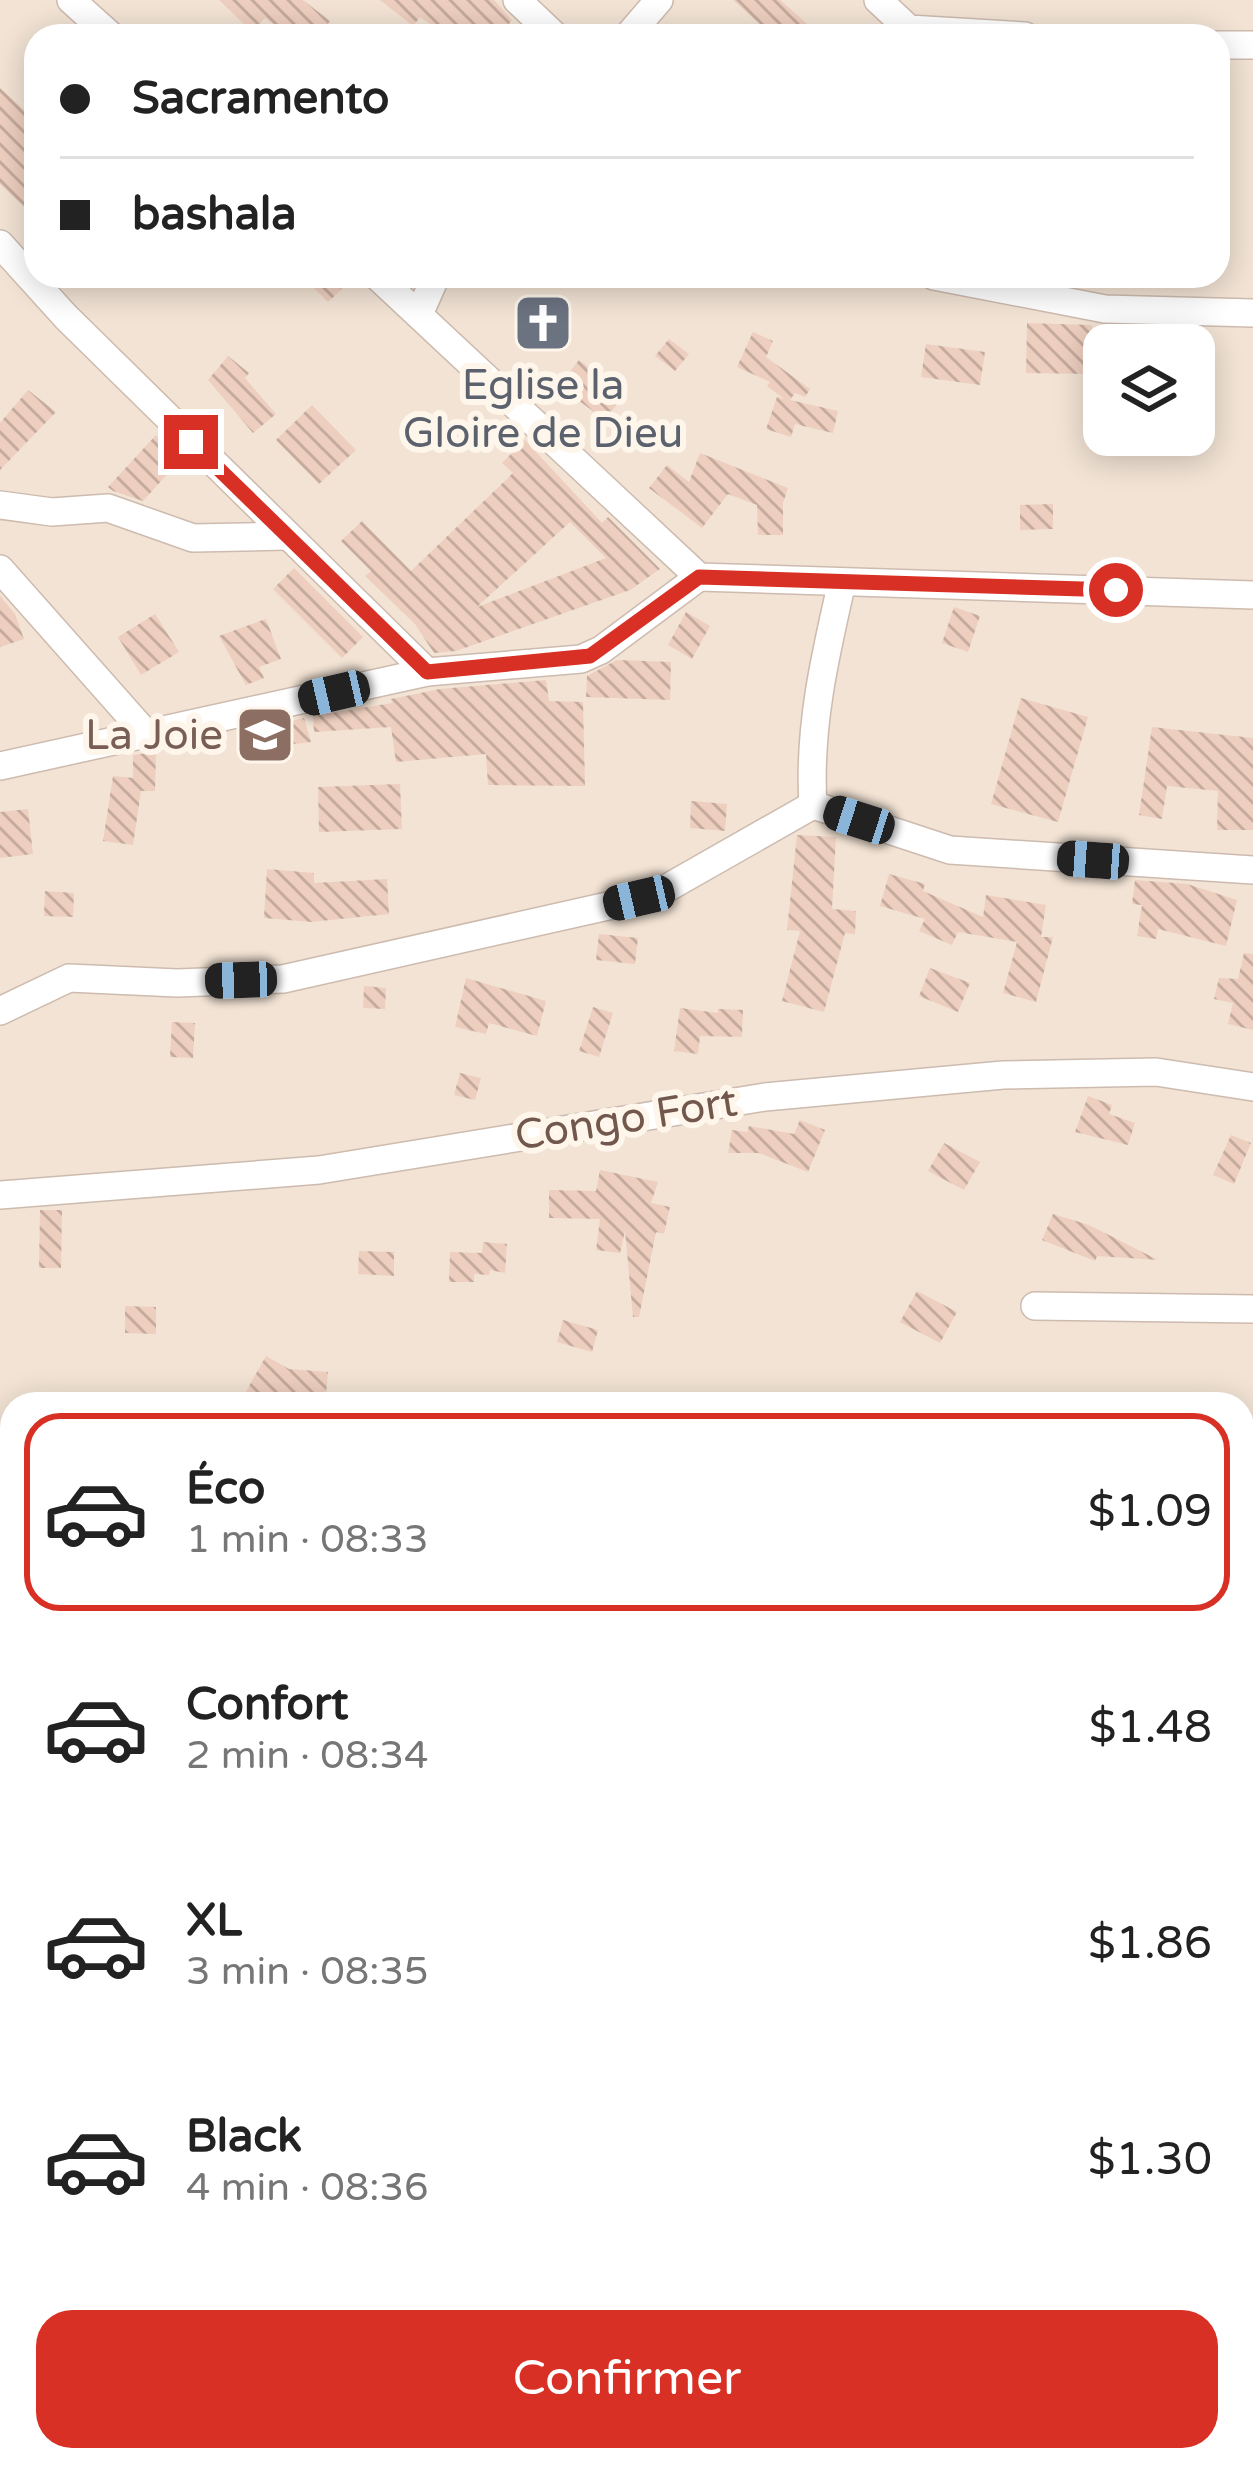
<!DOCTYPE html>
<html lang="fr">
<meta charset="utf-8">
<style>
:root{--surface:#fff;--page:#f2f2f2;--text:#222;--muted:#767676;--line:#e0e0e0;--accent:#d93025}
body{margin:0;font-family:"Varela Round",sans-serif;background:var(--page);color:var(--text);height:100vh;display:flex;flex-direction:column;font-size:45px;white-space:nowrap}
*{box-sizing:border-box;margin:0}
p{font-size:39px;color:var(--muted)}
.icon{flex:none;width:66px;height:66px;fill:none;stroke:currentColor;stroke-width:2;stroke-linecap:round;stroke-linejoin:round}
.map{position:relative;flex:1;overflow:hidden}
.drawer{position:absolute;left:0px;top:1392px;width:1254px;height:1080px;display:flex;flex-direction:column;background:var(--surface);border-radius:36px 36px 0 0;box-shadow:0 6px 30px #0003}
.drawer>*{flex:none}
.top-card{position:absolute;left:24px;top:24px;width:1206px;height:264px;border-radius:36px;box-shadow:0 6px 30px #0003;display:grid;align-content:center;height:264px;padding:0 36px;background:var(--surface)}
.tools{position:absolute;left:1083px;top:324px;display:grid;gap:24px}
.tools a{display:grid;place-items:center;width:132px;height:132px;border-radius:24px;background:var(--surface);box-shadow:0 6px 30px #0003;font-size:60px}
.end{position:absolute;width:54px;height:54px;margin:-27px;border:15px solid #d93025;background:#fff;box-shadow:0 0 0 6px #fff}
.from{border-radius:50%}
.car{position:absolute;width:36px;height:72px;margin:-36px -18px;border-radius:15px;box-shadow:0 0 9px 3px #0007;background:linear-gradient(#222 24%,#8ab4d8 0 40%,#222 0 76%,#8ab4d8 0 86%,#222 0)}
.top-card b{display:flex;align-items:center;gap:42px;height:114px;font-size:45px}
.top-card b+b{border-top:3px solid var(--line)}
.top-card i{width:30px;height:30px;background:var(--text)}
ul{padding:21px 0 0;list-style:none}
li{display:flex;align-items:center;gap:36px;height:198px;margin:0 24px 18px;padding:0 12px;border:6px solid transparent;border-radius:36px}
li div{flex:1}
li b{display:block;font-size:45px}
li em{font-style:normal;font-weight:600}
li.current{border-color:var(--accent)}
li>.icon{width:108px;height:108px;stroke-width:1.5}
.action{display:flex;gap:24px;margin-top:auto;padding:24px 36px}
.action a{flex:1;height:138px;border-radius:36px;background:var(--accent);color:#fff;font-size:48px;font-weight:600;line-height:138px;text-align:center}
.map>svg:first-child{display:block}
.residential{fill:#f2e3d4;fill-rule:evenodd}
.building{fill:url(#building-back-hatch);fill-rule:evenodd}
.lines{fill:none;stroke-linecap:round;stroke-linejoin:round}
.street-casing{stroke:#cdbbaf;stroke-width:30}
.street{stroke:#fff;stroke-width:27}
.route{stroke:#d93025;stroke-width:15}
.labels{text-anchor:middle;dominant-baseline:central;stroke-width:12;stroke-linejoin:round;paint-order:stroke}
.worship-label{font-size:42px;fill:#5b616d;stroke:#fef5eb}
.education-label{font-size:42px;fill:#785e54;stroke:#fef5eb;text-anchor:end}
.street-label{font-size:42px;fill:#72574c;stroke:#fef5eb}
</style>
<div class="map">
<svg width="1253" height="2472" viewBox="0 0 1253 2472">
<defs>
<pattern id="building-back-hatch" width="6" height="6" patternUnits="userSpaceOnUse" patternTransform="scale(3)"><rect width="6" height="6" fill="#eecfbf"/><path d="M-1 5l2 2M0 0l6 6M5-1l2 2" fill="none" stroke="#c5ab9d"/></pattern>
</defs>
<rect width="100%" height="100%" fill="#fbf1e5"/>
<path class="residential" d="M0,0H1253V2472H0ZM36,36H1218V276H36ZM1104,345H1194V435H1104ZM12,1404H1242V2460H12Z"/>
<g class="building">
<polygon points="219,0 303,0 330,21 319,36 290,36 265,18 252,32"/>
<polygon points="380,0 494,0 512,20 500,36 447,36 420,17 413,26"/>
<polygon points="733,0 780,0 821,36 773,36"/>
<polygon points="0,88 36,121 36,218 0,184"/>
<polygon points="323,276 342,289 328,302 312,286"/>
<polygon points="547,295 569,312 539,351 517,334"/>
<polygon points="1027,323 1092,325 1091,374 1026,373"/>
<polygon points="753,332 773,341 766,357 810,389 805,397 795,393 790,400 838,411 833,433 795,424 791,437 766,429 777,397 784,399 767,386 770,382 737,367"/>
<polygon points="669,339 689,354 675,371 655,356"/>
<polygon points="926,344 985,352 980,385 921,377"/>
<polygon points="228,356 249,373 245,378 276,414 253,433 208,380"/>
<polygon points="579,360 625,394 605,420 559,386"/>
<polygon points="28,390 56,412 0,470 0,423"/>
<polygon points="312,405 356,450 319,484 276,440"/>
<polygon points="156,435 182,458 143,501 113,491 108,487"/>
<path d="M525,440L602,523L608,517L660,569L630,590L456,651L434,653L415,624L365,576L371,571L341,541L362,521L411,571L513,473L502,463ZM570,522L606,558L477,607Z"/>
<polygon points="700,453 788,488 783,503 783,535 758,535 757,505 728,494 702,528 649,488 667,465 689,482"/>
<polygon points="1053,504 1053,529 1020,530 1020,505"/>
<polygon points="294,568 363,637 342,658 273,589"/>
<polygon points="0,596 15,614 24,639 0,647"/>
<polygon points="954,607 980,616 968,652 942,643"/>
<polygon points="686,612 710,626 692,659 668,645"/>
<polygon points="155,614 179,652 141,675 118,637"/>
<polygon points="266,619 281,659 259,667 264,678 246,685 219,636"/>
<polygon points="617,660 671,662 670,700 586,697 587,676"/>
<polygon points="546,680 549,701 583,702 585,786 488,785 486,754 396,762 391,727 314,732 313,716 392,703 391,699 440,689"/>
<polygon points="1021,698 1088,717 1058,822 991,804"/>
<polygon points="304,718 311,742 254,749 252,729"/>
<polygon points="1152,727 1253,738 1253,830 1217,830 1218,791 1167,786 1162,819 1139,815"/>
<polygon points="156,752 155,791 141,791 133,845 103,841 113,776 133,778 133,755"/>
<polygon points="400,784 402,829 319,832 318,787"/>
<polygon points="691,801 727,804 725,831 690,828"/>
<polygon points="28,809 33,854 0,858 0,812"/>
<polygon points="797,835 836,837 832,909 856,911 855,934 845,933 824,1012 782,1001 800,931 787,930"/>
<polygon points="267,869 314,873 314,883 387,879 389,914 311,922 264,918"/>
<polygon points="889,874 925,884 923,891 983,917 986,895 1046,905 1041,937 1053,937 1036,1002 1003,993 1017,942 958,932 952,945 919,931 925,919 880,906"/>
<polygon points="1135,880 1187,884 1237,900 1226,946 1158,929 1156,939 1137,936 1142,905 1132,904"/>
<polygon points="45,891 74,893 73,917 44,916"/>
<polygon points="599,934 638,938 635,964 596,960"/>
<polygon points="1244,953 1253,954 1253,1030 1228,1024 1233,1003 1214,999 1219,978 1238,979"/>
<polygon points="930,968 970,983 958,1012 919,996"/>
<polygon points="466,978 546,1001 537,1036 489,1023 486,1034 455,1027"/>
<polygon points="364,986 386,988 385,1009 363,1008"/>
<polygon points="593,1007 613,1013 599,1057 579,1051"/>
<polygon points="680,1008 718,1013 718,1009 743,1010 742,1037 700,1036 698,1054 674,1051"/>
<polygon points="172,1022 195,1023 193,1058 170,1057"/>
<polygon points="460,1073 481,1078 475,1100 454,1095"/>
<polygon points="1088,1096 1112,1105 1109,1114 1135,1123 1128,1145 1075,1132"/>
<polygon points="800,1120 825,1130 808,1172 759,1153 728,1153 732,1130 747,1132 749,1126 794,1134"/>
<polygon points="1231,1135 1251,1143 1234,1184 1213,1175"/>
<polygon points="944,1143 980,1162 964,1190 928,1171"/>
<polygon points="600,1170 658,1182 651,1203 670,1207 664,1234 656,1232 639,1317 633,1317 625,1231 620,1253 596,1250 600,1219 549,1218 549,1190 596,1191"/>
<polygon points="40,1210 62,1210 61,1268 39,1268"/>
<polygon points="1053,1214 1089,1225 1158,1260 1097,1256 1095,1261 1042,1240"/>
<polygon points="483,1242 507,1244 505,1273 490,1270 489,1275 474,1274 474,1282 449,1282 450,1252 482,1253"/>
<polygon points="359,1251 394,1252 394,1276 358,1274"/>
<polygon points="917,1291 957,1312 940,1343 900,1322"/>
<polygon points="125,1306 156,1307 156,1334 125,1333"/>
<polygon points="563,1320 598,1330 592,1352 557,1342"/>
<polygon points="266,1356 289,1369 328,1372 325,1404 239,1404"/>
</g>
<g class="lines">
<g class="street-casing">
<g id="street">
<polyline points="71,0 111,36"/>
<polyline points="517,0 555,36"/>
<polyline points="878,0 909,29 1025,36"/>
<polyline points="628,36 659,0"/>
<polyline points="1218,45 1253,45"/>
<polyline points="0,244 66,317 427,672"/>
<polyline points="377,276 699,577 1253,595"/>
<polyline points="934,276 1105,309 1253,313"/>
<polyline points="419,314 436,276"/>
<polyline points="0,505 52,512 108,508 193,538 286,536"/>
<polyline points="0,569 148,736"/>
<path d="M842,582C825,656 808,729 813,805L950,850L1253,870"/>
<polyline points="0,766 427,672 581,659 601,650 699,577"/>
<polyline points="0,1011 69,978 177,983 283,979 639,899 660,892 813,805"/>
<polyline points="0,1195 319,1170 765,1097 1003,1075 1156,1072 1253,1087"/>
<polyline points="1035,1306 1253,1309"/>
<polyline points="1242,1640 1253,1601"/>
<polyline points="0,1723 12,1722"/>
<polyline points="1242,1920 1253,1925"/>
<polyline points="0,1977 12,1975"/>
<polyline points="1242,2107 1253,2109"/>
<polyline points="1242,2285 1253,2287"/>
<polyline points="1242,2456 1253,2458"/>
<polyline points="120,2472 158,2460"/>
<polyline points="579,2472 634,2460"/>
</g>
</g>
<use href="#street" class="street"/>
</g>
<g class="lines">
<polyline class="route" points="191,442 427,672 590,656 699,577 1116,590"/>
</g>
<defs>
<g id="church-square" transform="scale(3)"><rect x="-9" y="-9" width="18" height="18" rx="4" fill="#6b7280" stroke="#fef5eb"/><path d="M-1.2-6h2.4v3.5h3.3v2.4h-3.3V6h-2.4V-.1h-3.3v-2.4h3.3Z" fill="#fff"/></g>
<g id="school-square" transform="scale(3)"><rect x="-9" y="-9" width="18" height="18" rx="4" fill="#8d6e63" stroke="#fef5eb"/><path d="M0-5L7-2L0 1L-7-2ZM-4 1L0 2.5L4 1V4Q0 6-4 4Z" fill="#fff"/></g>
</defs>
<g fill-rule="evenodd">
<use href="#church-square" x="543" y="323"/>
<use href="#school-square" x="265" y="735"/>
</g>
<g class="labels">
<g class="worship-label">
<text x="543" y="385">Eglise la<tspan x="543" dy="48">Gloire de Dieu</tspan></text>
</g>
<g class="education-label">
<text x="223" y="735">La Joie</text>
</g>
<g class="street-label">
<text transform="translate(626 1119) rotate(-9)">Congo Fort</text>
</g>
</g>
</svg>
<div class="tools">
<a><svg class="icon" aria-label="layers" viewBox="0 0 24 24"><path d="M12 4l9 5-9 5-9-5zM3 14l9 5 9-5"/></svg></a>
</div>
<i class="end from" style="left:1116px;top:590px"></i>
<i class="end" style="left:191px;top:442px"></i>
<i class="car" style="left:334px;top:693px;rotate:257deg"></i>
<i class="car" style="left:859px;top:820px;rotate:288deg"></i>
<i class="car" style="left:1093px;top:860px;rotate:274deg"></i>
<i class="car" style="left:639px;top:898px;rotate:257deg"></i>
<i class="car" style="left:241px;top:980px;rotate:268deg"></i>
<div class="top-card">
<b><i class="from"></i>Sacramento</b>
<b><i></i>bashala</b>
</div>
<section class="drawer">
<ul>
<li class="current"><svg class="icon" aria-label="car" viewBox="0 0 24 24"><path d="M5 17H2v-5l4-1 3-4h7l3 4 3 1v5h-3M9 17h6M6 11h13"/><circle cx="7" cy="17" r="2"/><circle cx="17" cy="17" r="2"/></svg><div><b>Éco</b><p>1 min · 08:33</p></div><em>$1.09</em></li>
<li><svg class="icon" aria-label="car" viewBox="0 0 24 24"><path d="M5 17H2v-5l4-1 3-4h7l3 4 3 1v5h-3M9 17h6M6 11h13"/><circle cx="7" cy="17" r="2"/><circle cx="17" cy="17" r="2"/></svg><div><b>Confort</b><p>2 min · 08:34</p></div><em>$1.48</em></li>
<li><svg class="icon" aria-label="car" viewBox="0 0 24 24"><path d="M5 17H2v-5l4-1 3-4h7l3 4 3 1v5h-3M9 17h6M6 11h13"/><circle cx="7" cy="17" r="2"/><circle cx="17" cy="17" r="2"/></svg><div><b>XL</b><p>3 min · 08:35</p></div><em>$1.86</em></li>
<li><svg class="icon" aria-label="car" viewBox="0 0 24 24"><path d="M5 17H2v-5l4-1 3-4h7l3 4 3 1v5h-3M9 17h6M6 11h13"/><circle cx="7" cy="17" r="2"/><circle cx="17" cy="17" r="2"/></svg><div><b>Black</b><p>4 min · 08:36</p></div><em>$1.30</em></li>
</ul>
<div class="action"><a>Confirmer</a></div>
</section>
</div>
